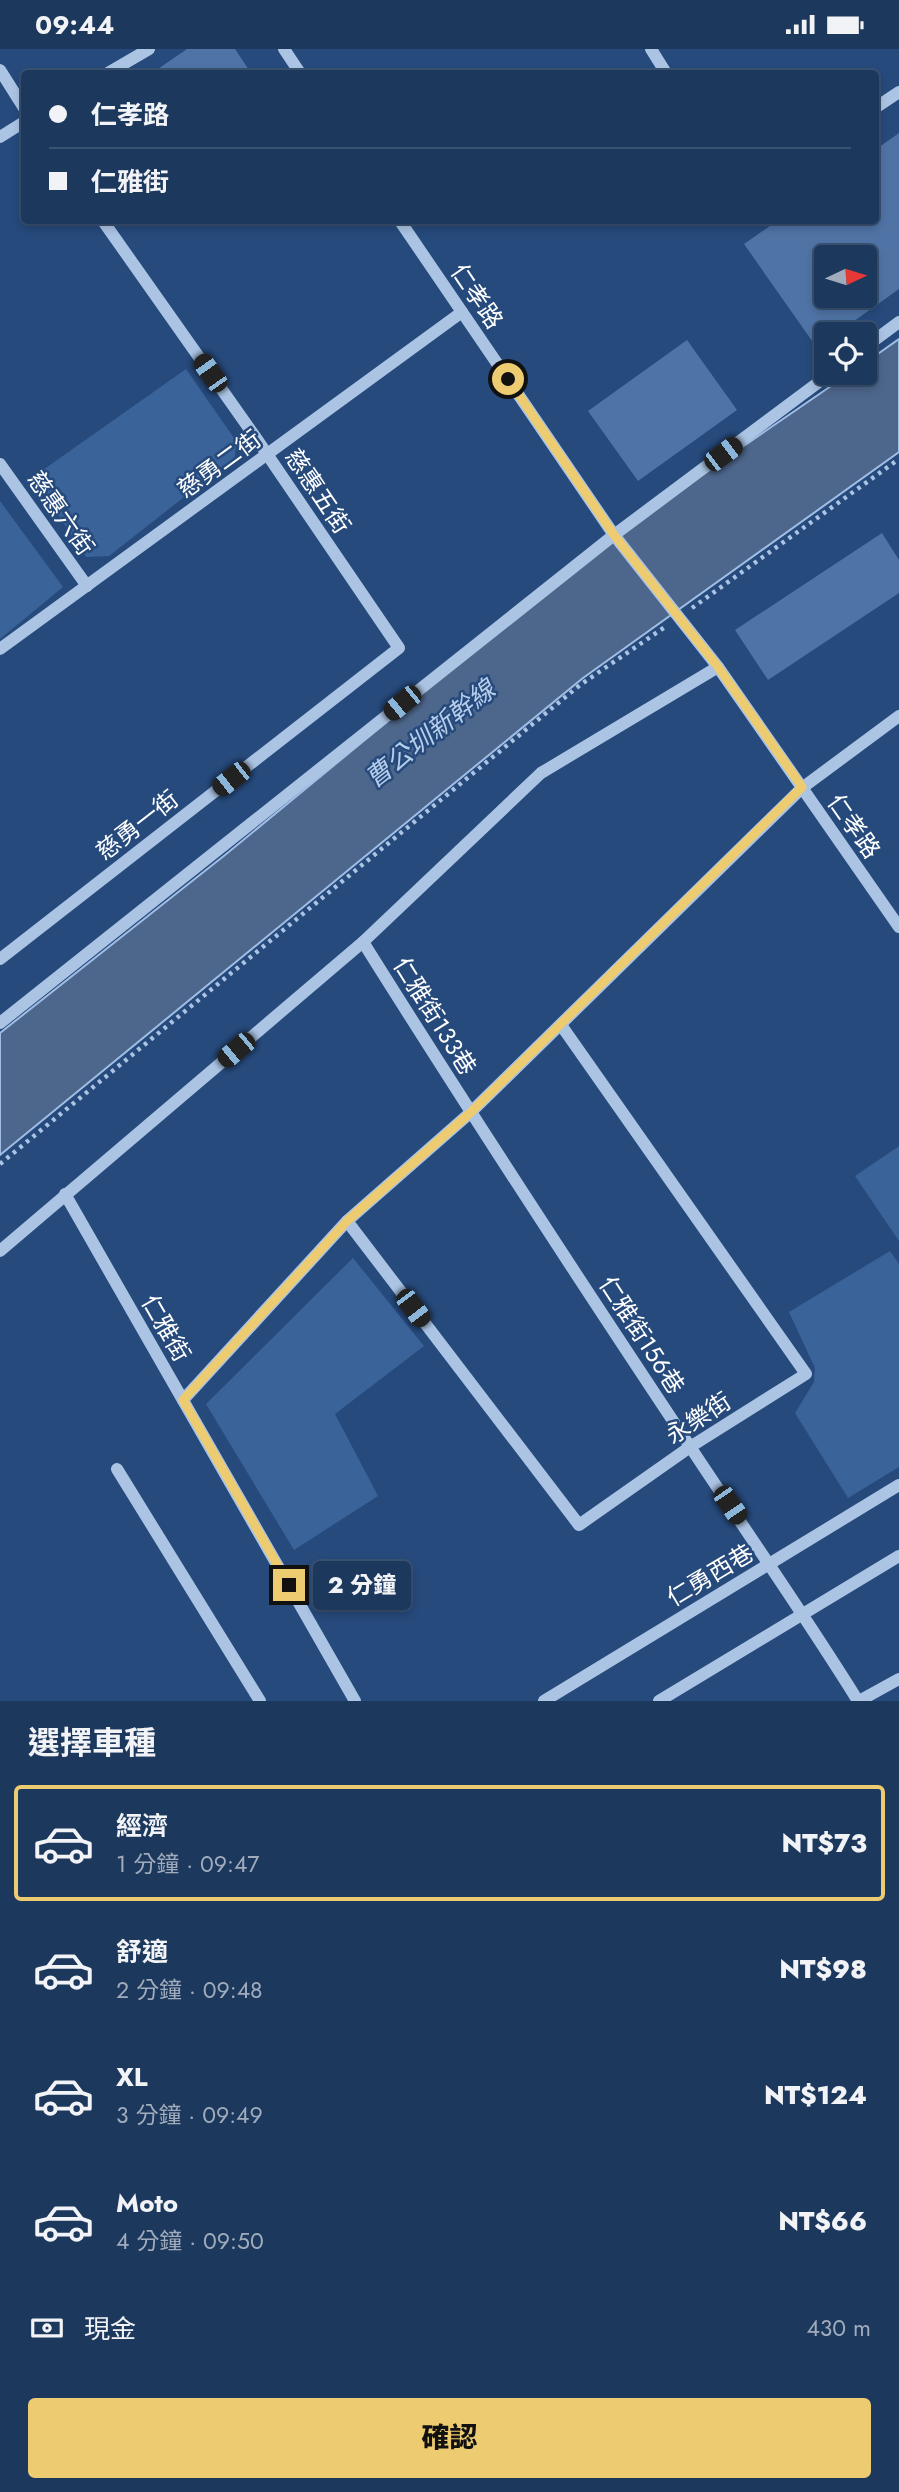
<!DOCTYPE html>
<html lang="zh-TW">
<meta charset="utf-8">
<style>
:root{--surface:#1c385d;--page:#253f63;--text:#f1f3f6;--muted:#a0acbc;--line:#3a5272;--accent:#edcc71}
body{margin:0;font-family:Jost,"Noto Sans TC",sans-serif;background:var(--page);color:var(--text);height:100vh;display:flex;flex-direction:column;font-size:26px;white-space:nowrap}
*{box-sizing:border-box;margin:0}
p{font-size:23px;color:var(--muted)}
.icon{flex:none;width:38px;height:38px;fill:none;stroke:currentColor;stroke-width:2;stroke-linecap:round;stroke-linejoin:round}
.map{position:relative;height:1652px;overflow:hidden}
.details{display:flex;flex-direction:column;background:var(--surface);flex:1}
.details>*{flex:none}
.hud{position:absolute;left:21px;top:21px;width:858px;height:154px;border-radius:7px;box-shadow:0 4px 10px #0003,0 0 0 2px var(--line);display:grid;align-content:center;height:154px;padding:0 28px;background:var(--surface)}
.needle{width:46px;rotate:86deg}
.controls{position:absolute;left:814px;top:196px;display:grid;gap:14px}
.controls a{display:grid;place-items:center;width:63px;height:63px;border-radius:7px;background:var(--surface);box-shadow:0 4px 10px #0003,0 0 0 2px var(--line);font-size:35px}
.end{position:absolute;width:32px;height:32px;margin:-16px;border:9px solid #edcc71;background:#111;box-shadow:0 0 0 4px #111}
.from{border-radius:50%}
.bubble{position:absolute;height:49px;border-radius:7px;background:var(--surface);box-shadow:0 4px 10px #0003,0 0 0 2px var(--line);font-size:23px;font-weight:800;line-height:49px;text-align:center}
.car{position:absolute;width:21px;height:42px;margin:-21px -10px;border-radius:9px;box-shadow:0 0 5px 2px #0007;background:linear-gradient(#222 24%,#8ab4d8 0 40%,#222 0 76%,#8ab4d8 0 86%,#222 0)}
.hud b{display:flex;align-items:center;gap:24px;height:66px;font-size:26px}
.hud b+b{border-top:2px solid var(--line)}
.hud i{width:18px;height:18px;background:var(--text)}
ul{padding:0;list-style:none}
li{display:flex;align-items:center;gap:21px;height:116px;margin:0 14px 10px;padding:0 14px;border:4px solid transparent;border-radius:7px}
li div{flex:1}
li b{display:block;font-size:26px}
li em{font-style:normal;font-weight:800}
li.active{border-color:var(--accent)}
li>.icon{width:63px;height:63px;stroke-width:1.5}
h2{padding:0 28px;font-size:32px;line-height:84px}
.pay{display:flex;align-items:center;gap:18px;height:77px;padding:0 28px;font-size:26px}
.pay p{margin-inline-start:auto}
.primary-button{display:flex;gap:14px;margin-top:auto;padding:14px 28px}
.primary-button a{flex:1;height:80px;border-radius:7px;background:var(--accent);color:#111;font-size:28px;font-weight:800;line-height:80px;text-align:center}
.status{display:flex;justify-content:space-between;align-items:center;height:49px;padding:0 35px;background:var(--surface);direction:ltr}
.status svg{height:19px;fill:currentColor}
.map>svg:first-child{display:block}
.green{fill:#3a639a}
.water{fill:#4d668b;stroke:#a0bee5;stroke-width:2}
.building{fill:#4f73a5;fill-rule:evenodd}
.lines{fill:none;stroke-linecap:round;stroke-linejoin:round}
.path{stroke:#abc4e4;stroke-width:4.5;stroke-dasharray:3.5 5;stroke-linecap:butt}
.minor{stroke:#abc4e4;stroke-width:12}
.route{stroke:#edcc71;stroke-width:9}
.labels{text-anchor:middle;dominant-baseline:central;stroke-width:5;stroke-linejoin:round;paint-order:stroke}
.street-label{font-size:24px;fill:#fff;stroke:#264a7c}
.water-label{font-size:26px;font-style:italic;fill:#b6ceec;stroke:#264a7c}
</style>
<div class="status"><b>09:44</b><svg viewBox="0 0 49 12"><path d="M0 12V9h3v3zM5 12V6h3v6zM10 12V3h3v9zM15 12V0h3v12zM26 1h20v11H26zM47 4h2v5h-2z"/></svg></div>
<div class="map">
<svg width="899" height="1652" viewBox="0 0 899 1652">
<rect width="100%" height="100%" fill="#264a7c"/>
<g class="green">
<polygon points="186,320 236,392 235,408 109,507 86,508 33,428"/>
<polygon points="0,452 63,538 0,590"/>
<polygon points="899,1097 899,1192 855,1127"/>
<polygon points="890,1202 899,1215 899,1418 848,1449 795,1364 814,1333 815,1319 789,1263"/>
<polygon points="353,1209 424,1297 335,1365 378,1447 294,1501 206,1355"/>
</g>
<polygon class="water" points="899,290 899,403 583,629 0,1106 0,984 225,806 614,486 850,324 864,324 865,314"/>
<g class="building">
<polygon points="187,0 235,0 251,24 152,24"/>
<path d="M899,84V240L836,285H826V292L817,299L744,195L777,172H875V101ZM826,208H864V247H826Z"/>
<polygon points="687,291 737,361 638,432 588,362"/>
<polygon points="882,484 899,511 899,544 768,631 735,581"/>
</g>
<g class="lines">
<g class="path">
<polyline points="692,559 899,410"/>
<polyline points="0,1115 580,636 665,578"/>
</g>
<g class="minor">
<polyline points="284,0 300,24"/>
<polyline points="651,0 666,24"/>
<polyline points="0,21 24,59"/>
<polyline points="108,24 149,0"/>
<polyline points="875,59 899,43"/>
<polyline points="0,88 24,73"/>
<polyline points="400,172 614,486 718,618 899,878"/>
<polyline points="864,299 899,273"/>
<polyline points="0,415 87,537"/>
<polyline points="0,600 462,263"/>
<path d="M363,893C469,1062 578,1229 689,1396C745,1481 804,1565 858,1652"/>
<polyline points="0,910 399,599 256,389 103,172"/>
<polyline points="0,974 614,486 831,324"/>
<polyline points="65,1145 355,1652"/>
<polyline points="347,1172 579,1476 690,1398 806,1325 561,976"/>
<polyline points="0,1202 363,893 541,724 718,618"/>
<polyline points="183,1351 347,1172 470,1064 802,739 899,667"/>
<polyline points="117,1420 260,1652"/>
<polyline points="544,1652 899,1436"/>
<polyline points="659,1652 899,1507"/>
<polyline points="859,1652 899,1630"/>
</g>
</g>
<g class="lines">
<polyline class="route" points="289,1536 183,1351 347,1172 470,1064 802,738 718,618 614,486 508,330"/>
</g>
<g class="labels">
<g class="street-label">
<text transform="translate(477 247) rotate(56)">仁孝路</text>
<text transform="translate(219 415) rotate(-36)">慈勇二街</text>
<text transform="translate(318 442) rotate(56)">慈惠五街</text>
<text transform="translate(61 464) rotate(55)">慈惠六街</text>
<text transform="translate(137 776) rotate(-38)">慈勇一街</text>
<text transform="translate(854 777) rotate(55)">仁孝路</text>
<text transform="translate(435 967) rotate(58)">仁雅街133巷</text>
<text transform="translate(166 1279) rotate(60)">仁雅街</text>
<text transform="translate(642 1286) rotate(57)">仁雅街156巷</text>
<text transform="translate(698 1369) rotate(-33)">永樂街</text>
<text transform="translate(710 1526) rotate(-31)">仁勇西巷</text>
</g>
<g class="water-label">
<text transform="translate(430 685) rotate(-38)">曹公圳新幹線</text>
</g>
</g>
</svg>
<div class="controls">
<a><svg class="needle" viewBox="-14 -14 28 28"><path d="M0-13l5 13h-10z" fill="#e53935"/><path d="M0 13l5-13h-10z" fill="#a0acbc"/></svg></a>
<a><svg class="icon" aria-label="locate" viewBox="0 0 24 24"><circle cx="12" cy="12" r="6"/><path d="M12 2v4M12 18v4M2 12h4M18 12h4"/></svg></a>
</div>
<i class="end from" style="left:508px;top:330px"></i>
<i class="end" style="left:289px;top:1536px"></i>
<div class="bubble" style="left:313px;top:1512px;width:98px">2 分鐘</div>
<i class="car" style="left:210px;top:324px;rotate:325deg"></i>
<i class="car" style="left:723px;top:405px;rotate:53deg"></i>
<i class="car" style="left:402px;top:654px;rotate:231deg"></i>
<i class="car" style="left:231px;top:730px;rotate:232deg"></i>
<i class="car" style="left:236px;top:1001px;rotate:230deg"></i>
<i class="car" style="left:413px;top:1259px;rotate:143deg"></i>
<i class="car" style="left:730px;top:1456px;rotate:146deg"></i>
<div class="hud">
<b><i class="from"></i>仁孝路</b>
<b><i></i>仁雅街</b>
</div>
</div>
<section class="details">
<h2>選擇車種</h2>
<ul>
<li class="active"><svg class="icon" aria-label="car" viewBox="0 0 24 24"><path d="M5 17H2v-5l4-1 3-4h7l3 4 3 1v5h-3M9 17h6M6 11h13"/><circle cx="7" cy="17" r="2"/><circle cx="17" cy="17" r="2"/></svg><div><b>經濟</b><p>1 分鐘 · 09:47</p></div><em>NT$73</em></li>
<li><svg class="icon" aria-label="car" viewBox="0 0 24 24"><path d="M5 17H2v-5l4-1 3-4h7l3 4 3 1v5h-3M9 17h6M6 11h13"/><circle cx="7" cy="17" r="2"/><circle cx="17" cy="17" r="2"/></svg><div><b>舒適</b><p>2 分鐘 · 09:48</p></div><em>NT$98</em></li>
<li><svg class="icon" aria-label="car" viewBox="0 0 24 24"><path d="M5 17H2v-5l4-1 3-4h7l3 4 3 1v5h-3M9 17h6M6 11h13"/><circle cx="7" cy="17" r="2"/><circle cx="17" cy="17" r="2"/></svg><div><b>XL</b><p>3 分鐘 · 09:49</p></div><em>NT$124</em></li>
<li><svg class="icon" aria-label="car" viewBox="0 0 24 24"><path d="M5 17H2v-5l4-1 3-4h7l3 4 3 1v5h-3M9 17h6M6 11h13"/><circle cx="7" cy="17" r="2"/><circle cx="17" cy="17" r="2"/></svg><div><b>Moto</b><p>4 分鐘 · 09:50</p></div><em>NT$66</em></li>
</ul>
<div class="pay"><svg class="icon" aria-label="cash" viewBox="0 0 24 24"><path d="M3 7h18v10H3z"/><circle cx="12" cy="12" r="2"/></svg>現金<p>430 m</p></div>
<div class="primary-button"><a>確認</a></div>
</section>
